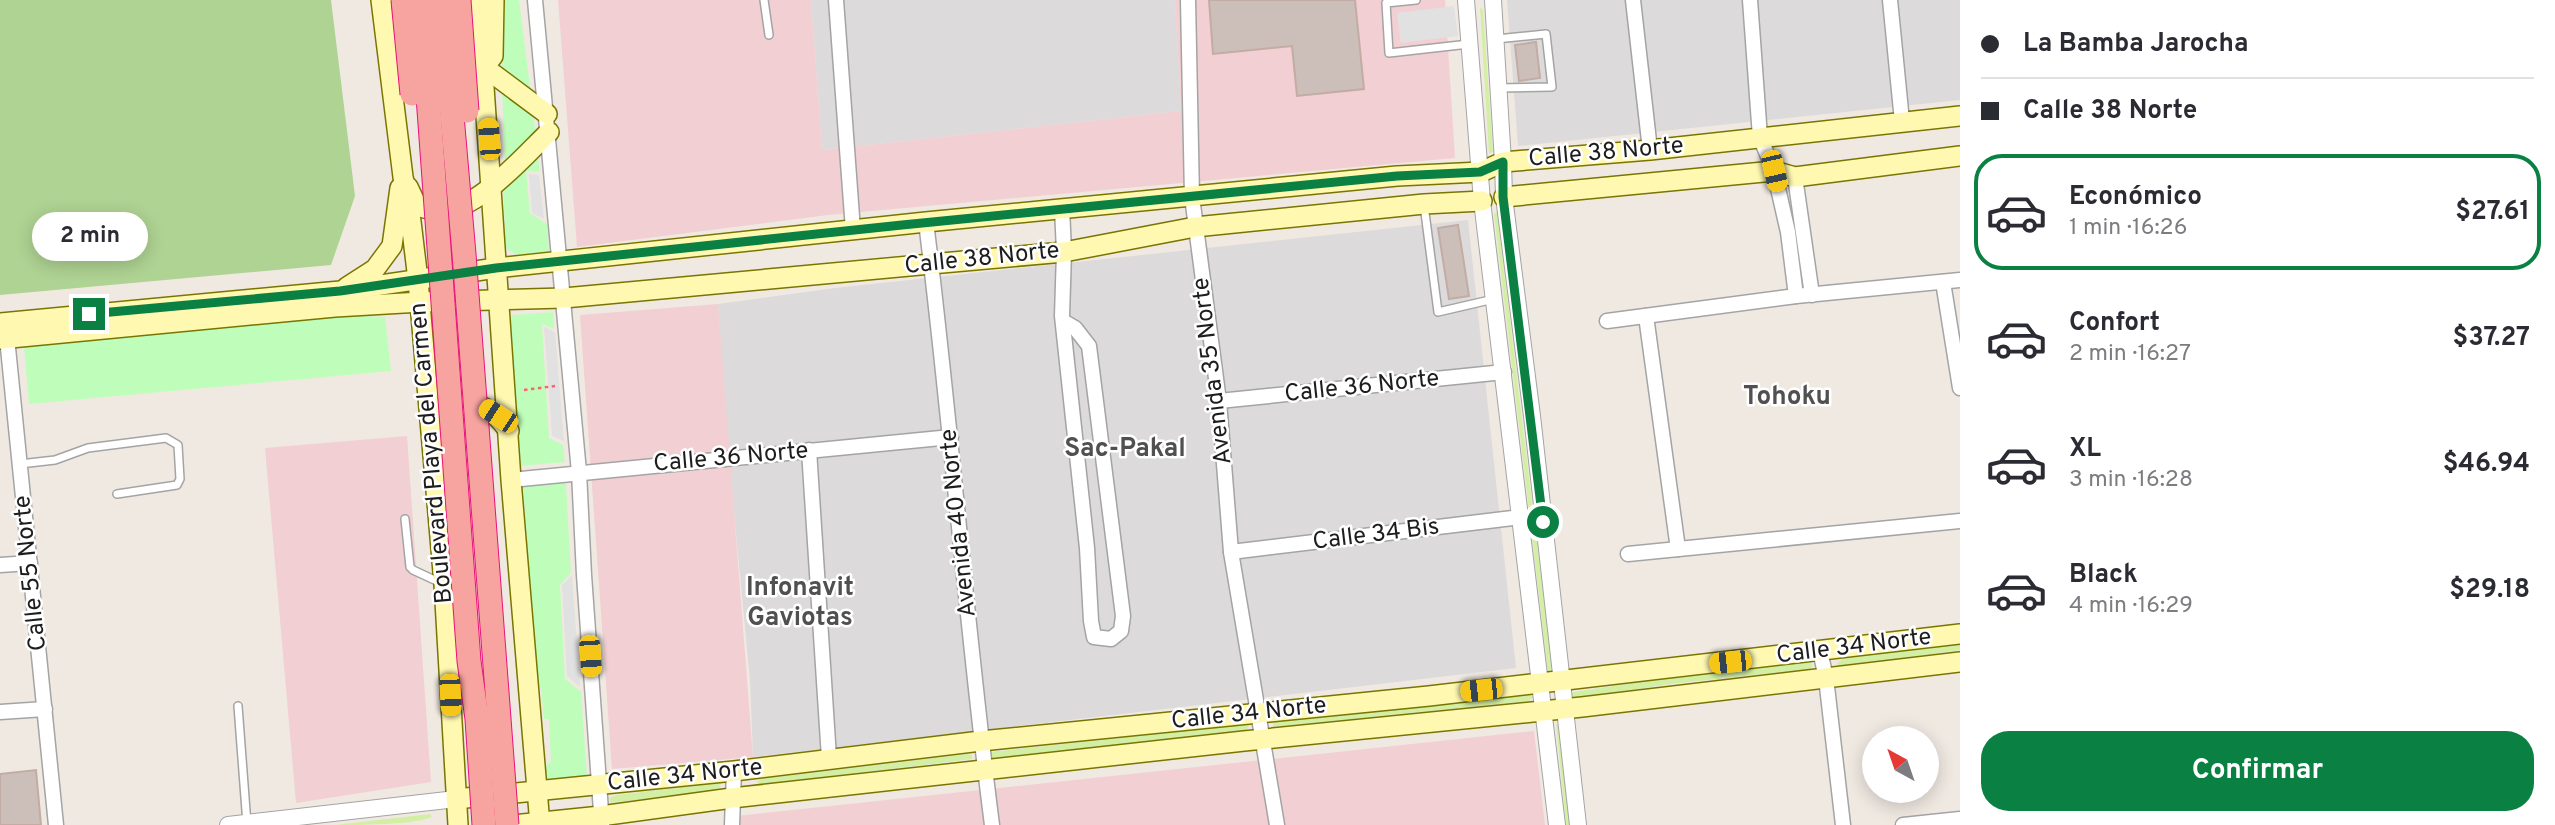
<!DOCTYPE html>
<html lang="es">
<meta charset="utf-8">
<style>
:root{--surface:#fff;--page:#f2f2f3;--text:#2b2b33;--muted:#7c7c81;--line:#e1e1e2;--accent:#0b8043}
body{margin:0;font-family:Overpass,sans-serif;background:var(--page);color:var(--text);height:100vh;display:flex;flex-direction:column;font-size:26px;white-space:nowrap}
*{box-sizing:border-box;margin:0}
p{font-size:23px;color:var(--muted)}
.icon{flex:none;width:38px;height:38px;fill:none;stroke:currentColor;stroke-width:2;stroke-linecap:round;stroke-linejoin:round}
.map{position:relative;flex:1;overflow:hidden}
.details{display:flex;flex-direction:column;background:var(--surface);width:595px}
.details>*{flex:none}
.banner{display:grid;align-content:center;height:154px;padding:0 21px;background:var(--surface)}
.needle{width:46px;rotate:320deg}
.buttons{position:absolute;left:1862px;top:726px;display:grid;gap:14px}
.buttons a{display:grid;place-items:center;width:77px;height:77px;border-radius:50%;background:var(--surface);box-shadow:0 4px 18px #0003;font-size:35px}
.end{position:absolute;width:32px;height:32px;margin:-16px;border:9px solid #0b8043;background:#fff;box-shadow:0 0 0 4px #fff}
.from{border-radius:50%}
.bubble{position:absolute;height:49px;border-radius:24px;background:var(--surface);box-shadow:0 4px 18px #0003;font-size:23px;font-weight:700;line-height:49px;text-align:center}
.car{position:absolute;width:21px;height:42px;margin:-21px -10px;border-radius:9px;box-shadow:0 0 5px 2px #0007;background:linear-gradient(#f5c518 24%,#345 0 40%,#f5c518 0 76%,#345 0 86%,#f5c518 0)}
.banner b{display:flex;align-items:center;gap:24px;height:66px;font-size:26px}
.banner b+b{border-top:2px solid var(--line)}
.banner i{width:18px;height:18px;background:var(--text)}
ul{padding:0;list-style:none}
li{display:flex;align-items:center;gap:21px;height:116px;margin:0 14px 10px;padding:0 7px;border:4px solid transparent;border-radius:28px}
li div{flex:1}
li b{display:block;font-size:26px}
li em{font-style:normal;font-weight:700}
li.selected{border-color:var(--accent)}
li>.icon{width:63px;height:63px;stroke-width:1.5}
.cta{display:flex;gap:14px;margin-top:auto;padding:14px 21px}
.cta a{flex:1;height:80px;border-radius:28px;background:var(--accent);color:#fff;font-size:28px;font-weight:700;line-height:80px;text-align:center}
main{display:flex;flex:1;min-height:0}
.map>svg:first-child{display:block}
.residential{fill:#dcdada}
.commercial{fill:#f2cfd3}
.grass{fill:#d3efa3}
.forest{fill:#afd393}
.park{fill:#bffeba}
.parking{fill:#e1e1e1}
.building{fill:#ccbeb8;stroke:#c3aca3;stroke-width:2}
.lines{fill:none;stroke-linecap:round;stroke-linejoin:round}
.service-casing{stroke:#a4a4a4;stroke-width:10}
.minor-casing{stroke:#a4a4a4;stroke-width:17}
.tertiary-casing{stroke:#a4a4a4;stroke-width:18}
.secondary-casing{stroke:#797500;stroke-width:22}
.path{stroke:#ff646a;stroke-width:2.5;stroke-dasharray:3.5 3.5;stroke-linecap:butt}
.service{stroke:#fff;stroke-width:7}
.minor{stroke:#fff;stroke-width:14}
.tertiary{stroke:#fff;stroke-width:16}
.secondary{stroke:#fff8b1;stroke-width:19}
.trunk-bridge-casing{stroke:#e9137b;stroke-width:25;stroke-linecap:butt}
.trunk-bridge{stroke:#f7a39f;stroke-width:23}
.route{stroke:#0b8043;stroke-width:9}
.labels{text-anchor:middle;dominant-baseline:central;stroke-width:5;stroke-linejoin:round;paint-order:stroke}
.street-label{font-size:24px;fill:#1d1d1d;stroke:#fff}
.neighbourhood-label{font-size:26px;font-weight:bold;fill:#505050;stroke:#fff}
</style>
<main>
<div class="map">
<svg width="1960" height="825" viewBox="0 0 1960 825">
<rect width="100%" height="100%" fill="#f0e9e2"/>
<g class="residential">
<polygon points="811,0 1175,0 1181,111 822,150"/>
<polygon points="1507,0 1960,0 1960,100 1518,146"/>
<polygon points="1468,220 1516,668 753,757 750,680 727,439 718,304 835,288"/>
</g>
<g class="commercial">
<polygon points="558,0 811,0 822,150 1181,111 1175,0 1445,0 1455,158 828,215 577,247"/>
<polygon points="718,304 753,757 612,769 580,315"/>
<polygon points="407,436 431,782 296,803 265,448"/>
<polygon points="1534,731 1545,825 737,825 737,816"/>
</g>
<g class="grass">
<polygon points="1480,7 1483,10 1493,152 1489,153"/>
<polygon points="1497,212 1552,668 1548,672 1494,214"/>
<polygon points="1960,643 1960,650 1840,667 1837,663 1844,658"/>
<polygon points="1811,662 1813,666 1810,669 1670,684 1569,700 1568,693 1670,677"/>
<polygon points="1530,694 1533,697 1529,701 1273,727 1273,723 1279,721"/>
<polygon points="1556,723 1558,726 1570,825 1566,825"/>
<polygon points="1243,724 1249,726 1246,731 992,759 991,752"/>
<polygon points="967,754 972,755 972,759 760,785 757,782 760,779"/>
<polygon points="717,783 721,785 718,790 611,803 609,798 617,795"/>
<path d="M430,814L432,817C411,825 360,825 335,825Z"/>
</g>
<polygon class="forest" points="0,0 331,0 355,196 331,265 0,295"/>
<g class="park">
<polygon points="503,0 519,0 531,94 502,71"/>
<polygon points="502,87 533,112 536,136 505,166"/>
<polygon points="537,152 540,172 526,171 530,213 547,224 549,254 519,257 506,248 503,187"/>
<polygon points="553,312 554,329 542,324 549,438 563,445 565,462 521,466 510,322 512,315"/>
<polygon points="344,315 385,317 391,371 29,404 24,347"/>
<polygon points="562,480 566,484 571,573 560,585 565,679 581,692 587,777 543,782 542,768 551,762 549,719 544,719 541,688 536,684 523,484"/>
</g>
<g class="parking">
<polygon points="1454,6 1458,36 1401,43 1397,13"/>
<polygon points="529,174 539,175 544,219 532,213"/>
<polygon points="544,327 555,332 564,441 552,436"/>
<polygon points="572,575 580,687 567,676 562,585"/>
</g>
<g class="building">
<polygon points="1209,0 1355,0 1364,89 1297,96 1292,46 1213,54"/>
<polygon points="1536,42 1540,78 1519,81 1515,45"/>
<polygon points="1458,225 1469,296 1449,299 1438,228"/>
<polygon points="36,770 41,825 0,825 0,774"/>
</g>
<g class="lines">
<g class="service-casing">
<g id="service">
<polyline points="764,0 769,35"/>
<polyline points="1416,0 1386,3 1389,53 1469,44"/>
<polyline points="1496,39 1546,34 1552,87 1498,88"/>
<polyline points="1424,205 1438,312 1494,299"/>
<polyline points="20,464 55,460 88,448 166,438 178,445 180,479 177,485 117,494"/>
<polyline points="405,519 410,567 413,570 441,583"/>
<polyline points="238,706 247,824"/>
</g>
</g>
<g class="minor-casing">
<g id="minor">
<polyline points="535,0 579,472 584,575 602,825"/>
<polyline points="836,0 853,230"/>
<polyline points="1188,0 1192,197 1219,401 1231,552 1277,825"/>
<polyline points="1633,0 1650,150"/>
<polyline points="1750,0 1760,137 1774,171 1788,232 1796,296"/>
<polyline points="1890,0 1902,121"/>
<polyline points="1795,177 1812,295"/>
<polyline points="1062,208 1064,252 1062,316 1087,548 1091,621 1094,637 1111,639 1121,631 1123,616 1089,346 1075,328 1063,321"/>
<path d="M926,222C951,423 966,624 992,825"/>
<polyline points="1943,282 1960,388"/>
<polyline points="1646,316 1678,549"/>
<polyline points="1607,321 1796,296 1960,280"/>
<polyline points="6,328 56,825"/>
<polyline points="1219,401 1504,372"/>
<polyline points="809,450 829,758"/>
<polyline points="511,480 951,437"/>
<polyline points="1231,552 1521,517"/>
<polyline points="1628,554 1960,521"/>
<polyline points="0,565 30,563"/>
<polyline points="1820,651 1826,678 1843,825"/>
<polyline points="0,712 45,709"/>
<polyline points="732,825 734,771"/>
<polyline points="1903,825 1960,819"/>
</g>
</g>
<g class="tertiary-casing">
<g id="tertiary">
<polyline points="1466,0 1482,201 1557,825"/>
<polyline points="1493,0 1503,162 1504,197 1532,416 1578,825"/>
<polyline points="228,825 456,799"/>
</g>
</g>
<g class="secondary-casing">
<g id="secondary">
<polyline points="381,0 403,177 409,205 418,280 444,584 458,825"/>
<polyline points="478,0 511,480 540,825"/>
<polyline points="494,0 493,56 484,67 547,114"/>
<path d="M408,187L417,206C424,208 432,210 439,211C476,212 524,156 549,132"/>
<polyline points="1504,197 1774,171 1795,177 1960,156"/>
<polyline points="347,287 375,269 392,246 400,188"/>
<polyline points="0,323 340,291 496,268 926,222 1397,176 1481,172 1503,162 1650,150 1960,116"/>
<polyline points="0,339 335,307 421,302 564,298 931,264 1064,252 1195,227 1424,204 1482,201"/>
<path d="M440,416C469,394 489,404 509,431"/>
<polyline points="456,799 734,771 981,741 1429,696 1960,634"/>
<polyline points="513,825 601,816 732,798 1244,741 1582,707 1960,662"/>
</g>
</g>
<polyline class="path" points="524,390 555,386"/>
<use href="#service" class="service"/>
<use href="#minor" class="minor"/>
<use href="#tertiary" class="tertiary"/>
<use href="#secondary" class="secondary"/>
<g class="trunk-bridge-casing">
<g id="trunk-bridge">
<polyline points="403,0 412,94"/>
<polyline points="421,0 469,661 477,719 484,825"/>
<polyline points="442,0 464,254 507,825"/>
<polyline points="459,0 467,111"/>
</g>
</g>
<use href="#trunk-bridge" class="trunk-bridge"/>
</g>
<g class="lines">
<polyline class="route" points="89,314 340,291 496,268 902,225 1397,176 1480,172 1503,162 1503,197 1543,522"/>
</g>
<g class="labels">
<g class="street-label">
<text transform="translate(1606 153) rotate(-5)">Calle 38 Norte</text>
<text transform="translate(982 259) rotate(-6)">Calle 38 Norte</text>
<text transform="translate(1213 371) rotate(-97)">Avenida 35 Norte</text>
<text transform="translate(1362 387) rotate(-6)">Calle 36 Norte</text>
<text transform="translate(432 453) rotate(-95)">Boulevard Playa del Carmen</text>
<text transform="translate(731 458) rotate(-5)">Calle 36 Norte</text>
<text transform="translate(959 523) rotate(-96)">Avenida 40 Norte</text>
<text transform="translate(1376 535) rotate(-7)">Calle 34 Bis</text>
<text transform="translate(31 573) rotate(-96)">Calle 55 Norte</text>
<text transform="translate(1854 647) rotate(-7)">Calle 34 Norte</text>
<text transform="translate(1249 714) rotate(-6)">Calle 34 Norte</text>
<text transform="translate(685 776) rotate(-6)">Calle 34 Norte</text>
</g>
<g class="neighbourhood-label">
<text x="1787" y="397">Tohoku</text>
<text x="1125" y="449">Sac-Pakal</text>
<text x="800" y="588">Infonavit<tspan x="800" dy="30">Gaviotas</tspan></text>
</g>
</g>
</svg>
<div class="buttons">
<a><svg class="needle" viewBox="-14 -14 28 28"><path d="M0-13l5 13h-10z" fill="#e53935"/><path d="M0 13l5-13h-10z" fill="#7c7c81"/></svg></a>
</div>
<i class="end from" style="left:1543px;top:522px"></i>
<i class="end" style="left:89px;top:314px"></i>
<div class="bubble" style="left:32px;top:212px;width:116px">2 min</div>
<i class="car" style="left:489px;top:139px;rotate:356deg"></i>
<i class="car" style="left:1774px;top:171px;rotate:167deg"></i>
<i class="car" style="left:498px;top:416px;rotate:303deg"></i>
<i class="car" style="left:590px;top:656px;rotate:176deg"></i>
<i class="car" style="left:1730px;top:662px;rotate:264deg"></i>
<i class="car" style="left:1481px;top:690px;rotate:264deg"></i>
<i class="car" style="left:450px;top:695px;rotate:177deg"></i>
</div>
<section class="details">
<div class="banner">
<b><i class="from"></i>La Bamba Jarocha</b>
<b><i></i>Calle 38 Norte</b>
</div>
<ul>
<li class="selected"><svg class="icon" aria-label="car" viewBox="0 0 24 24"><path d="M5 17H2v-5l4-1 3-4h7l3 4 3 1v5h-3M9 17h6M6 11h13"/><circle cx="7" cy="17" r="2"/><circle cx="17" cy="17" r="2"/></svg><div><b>Económico</b><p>1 min · 16:26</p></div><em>$27.61</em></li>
<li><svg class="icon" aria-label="car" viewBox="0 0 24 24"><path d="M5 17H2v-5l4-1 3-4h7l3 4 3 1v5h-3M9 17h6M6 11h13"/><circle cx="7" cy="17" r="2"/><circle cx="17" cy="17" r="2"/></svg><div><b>Confort</b><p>2 min · 16:27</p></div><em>$37.27</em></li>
<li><svg class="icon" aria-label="car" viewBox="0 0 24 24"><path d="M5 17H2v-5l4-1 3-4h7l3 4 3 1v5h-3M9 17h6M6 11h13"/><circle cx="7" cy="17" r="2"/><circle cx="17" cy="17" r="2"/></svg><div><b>XL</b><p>3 min · 16:28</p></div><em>$46.94</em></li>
<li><svg class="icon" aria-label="car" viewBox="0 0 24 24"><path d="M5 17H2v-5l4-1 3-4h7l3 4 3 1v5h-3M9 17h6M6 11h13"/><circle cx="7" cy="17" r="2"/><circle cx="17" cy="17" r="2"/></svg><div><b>Black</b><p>4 min · 16:29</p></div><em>$29.18</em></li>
</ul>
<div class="cta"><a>Confirmar</a></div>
</section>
</main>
